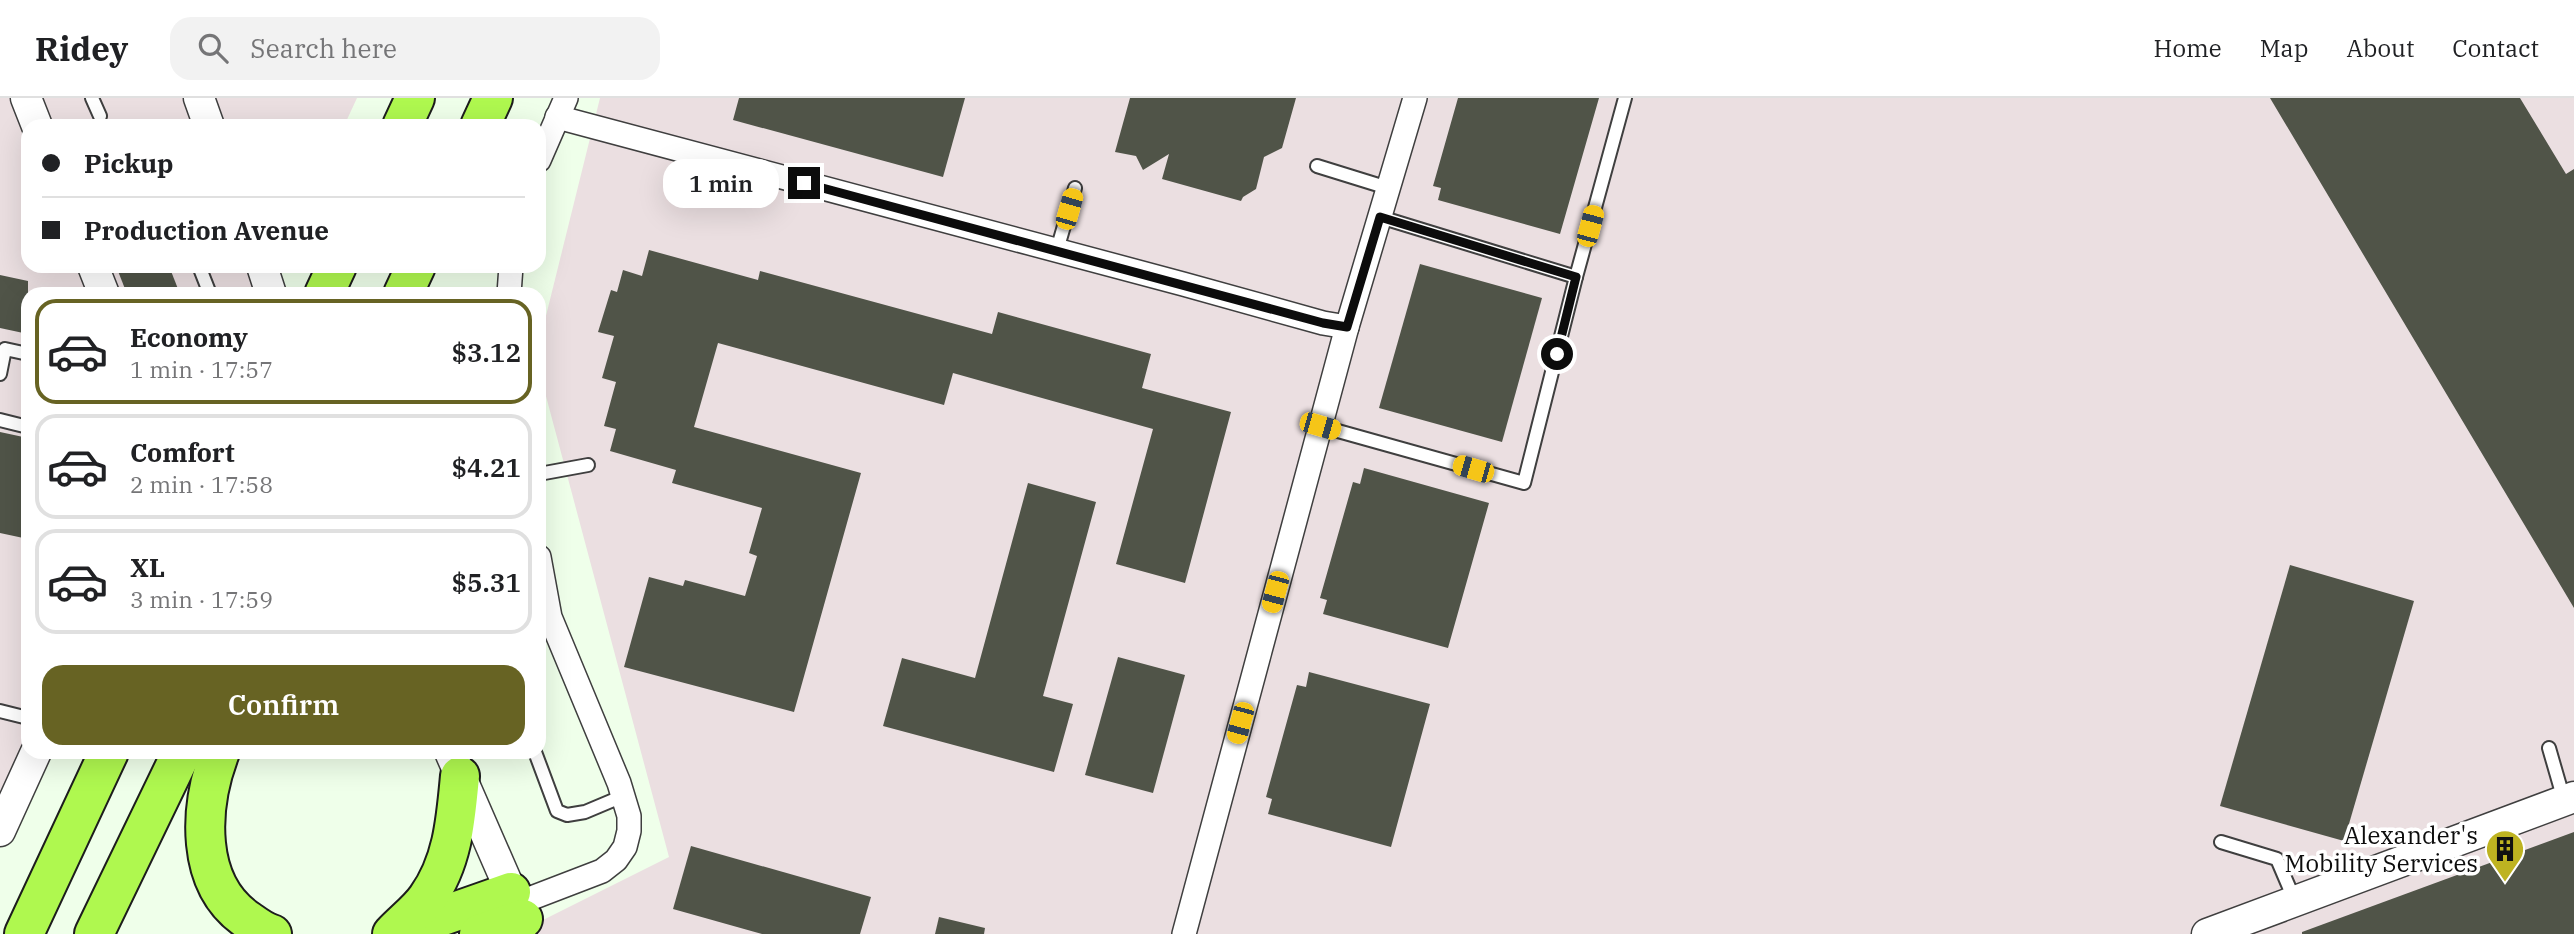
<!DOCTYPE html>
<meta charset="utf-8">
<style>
:root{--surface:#fff;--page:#f2f2f2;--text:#202124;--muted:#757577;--line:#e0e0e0;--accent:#676323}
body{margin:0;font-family:"IBM Plex Serif",serif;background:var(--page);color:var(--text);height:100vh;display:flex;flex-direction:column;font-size:26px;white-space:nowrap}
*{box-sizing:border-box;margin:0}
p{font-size:23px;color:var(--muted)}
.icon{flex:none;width:38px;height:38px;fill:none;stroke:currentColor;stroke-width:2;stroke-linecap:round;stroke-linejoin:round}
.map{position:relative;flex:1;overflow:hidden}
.drawer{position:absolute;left:21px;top:189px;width:525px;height:472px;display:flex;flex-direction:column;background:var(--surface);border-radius:21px;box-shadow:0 7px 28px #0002}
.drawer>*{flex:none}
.guide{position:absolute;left:21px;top:21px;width:525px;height:154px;border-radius:21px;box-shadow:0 7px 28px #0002;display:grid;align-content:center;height:154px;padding:0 21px;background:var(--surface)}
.end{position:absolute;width:32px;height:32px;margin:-16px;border:9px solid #0c0c0c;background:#fff;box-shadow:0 0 0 4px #fff}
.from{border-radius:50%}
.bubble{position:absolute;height:49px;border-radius:21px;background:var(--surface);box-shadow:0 7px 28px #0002;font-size:23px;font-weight:600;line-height:49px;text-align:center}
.car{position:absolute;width:21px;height:42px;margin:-21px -10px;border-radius:9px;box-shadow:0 0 5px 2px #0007;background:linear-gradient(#f5c518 24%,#345 0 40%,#f5c518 0 76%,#345 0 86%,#f5c518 0)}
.guide b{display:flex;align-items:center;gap:24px;height:66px;font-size:26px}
.guide b+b{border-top:2px solid var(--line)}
.guide i{width:18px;height:18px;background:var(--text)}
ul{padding:12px 0 0;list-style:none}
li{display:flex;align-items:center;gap:21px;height:105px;margin:0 14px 10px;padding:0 7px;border:4px solid var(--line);border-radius:21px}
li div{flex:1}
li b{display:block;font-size:26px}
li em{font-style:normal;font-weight:600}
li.active{border-color:var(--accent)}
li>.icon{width:63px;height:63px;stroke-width:1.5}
.primary-button{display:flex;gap:14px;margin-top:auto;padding:14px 21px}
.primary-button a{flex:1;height:80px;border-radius:21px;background:var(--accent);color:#fff;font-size:28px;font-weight:600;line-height:80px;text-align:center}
header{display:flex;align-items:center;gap:42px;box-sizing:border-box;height:98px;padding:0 35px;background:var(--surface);border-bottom:2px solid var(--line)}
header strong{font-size:33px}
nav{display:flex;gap:38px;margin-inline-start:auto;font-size:24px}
.search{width:490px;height:63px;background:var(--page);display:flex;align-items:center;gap:18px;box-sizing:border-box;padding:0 24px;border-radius:21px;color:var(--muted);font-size:26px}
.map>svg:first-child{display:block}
.industrial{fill:#ebdfe1}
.building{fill:#505448}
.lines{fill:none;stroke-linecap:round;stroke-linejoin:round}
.service-casing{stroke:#3f3f3f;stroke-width:16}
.minor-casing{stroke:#3f3f3f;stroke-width:26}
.tertiary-casing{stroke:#3f3f3f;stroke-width:33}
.motorway-casing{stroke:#1d1d1d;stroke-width:42}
.service{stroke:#fff;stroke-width:12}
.minor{stroke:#fff;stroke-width:23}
.tertiary{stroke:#fff;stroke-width:30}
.motorway{stroke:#aff84f;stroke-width:38}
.route{stroke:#0c0c0c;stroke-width:9}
.labels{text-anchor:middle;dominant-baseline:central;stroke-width:7;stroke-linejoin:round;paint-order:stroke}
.poi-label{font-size:24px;fill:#0c0c0c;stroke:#fff;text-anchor:end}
</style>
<header>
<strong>Ridey</strong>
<div class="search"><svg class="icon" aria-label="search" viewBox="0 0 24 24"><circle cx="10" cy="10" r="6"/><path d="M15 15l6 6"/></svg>Search here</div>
<nav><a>Home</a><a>Map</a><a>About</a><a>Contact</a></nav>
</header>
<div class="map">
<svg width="2574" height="836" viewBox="0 0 2574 836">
<rect width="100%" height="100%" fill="#efffea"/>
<g class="industrial">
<polygon points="0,0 357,0 344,28 28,28 28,168 279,168 266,196 28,196 28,654 47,655 0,749"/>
<polygon points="600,0 2574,0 2574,836 515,836 669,759 539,272 539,246"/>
</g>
<g class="building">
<polygon points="739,0 965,0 943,79 733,22"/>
<polygon points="1130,0 1296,0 1282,50 1264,59 1256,91 1243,99 1241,103 1162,81 1169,56 1143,72 1136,58 1115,54"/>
<polygon points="1458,0 1599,0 1560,136 1438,102 1441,90 1433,88"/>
<polygon points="2270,0 2520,0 2566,76 2574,71 2574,510"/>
<polygon points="649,152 758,182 760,173 992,236 998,214 1151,256 1142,290 1231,314 1185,485 1116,466 1153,331 953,275 944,307 718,245 694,329 861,375 794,614 624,569 649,479 683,488 685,482 745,498 757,458 749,455 762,410 672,385 676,372 610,353 616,331 604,328 616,284 602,280 614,238 598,234 611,192 617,194 623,172 642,178"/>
<polygon points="1420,166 1542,200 1502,344 1379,310"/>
<polygon points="116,168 169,168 180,196 127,196"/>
<polygon points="0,177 28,183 28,236 0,230"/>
<polygon points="0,334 28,340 28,441 0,435"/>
<polygon points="1364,370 1489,405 1448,550 1323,516 1327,502 1320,500 1353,384 1360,386"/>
<polygon points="1028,385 1096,404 1043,598 1073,606 1054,674 883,628 902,560 975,580"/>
<polygon points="2290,467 2414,503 2344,743 2220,708"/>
<polygon points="1118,559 1185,577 1153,695 1085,677"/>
<polygon points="1309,574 1430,606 1391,749 1268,716 1272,701 1266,699 1297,587 1306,589"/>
<polygon points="2574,734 2574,836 2302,836 2302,834"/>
<polygon points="691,748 871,799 860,836 762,836 673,811"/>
<polygon points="939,819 985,830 984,836 935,836"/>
</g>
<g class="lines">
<g class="service-casing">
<g id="service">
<polyline points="92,0 100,18"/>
<polyline points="1317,68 1388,90"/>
<polyline points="1380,119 1576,179 1625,0"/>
<polyline points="1057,152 1075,90"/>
<polyline points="199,168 210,196"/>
<polyline points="0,276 5,251 28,256"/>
<polyline points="0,322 28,329"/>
<polyline points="1320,328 1524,385 1576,179"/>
<polyline points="539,376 588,367"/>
<polyline points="0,613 28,620"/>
<polyline points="2549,650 2564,702"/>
<polyline points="535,654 557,713 567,717 585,714 623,698"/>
<polyline points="2221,744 2277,761 2295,803"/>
</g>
</g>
<g class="minor-casing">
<g id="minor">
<polyline points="557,19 1183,186 1323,225 1347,229"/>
<polyline points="539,62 566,0"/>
<polyline points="509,196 511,168"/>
<polyline points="516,806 602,773 616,762 625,749 629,733 629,718 619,685 550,519 539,459"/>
<polyline points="1184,836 1347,229 1415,0"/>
</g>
</g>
<g class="tertiary-casing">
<g id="tertiary">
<polyline points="26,0 37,28"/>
<polyline points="199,0 209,28"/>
<polyline points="93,168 104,196"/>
<polyline points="262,168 271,196"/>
<polyline points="450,654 519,812"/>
<polyline points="0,733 36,654"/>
<polyline points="2207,836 2574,699"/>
</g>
</g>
<g class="motorway-casing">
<g id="motorway">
<polyline points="402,28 415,0"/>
<polyline points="480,28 493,0"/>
<polyline points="324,196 337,168"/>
<polyline points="403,196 416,168"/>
<path d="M220,654C199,709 194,787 249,823C256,828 264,834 272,836"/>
<polyline points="400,833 511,794"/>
<polyline points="24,836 109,654"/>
<polyline points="94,836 182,654"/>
<path d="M392,836C403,824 418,813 427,800C453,764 456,721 460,678"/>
<polyline points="479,836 523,821"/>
</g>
</g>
<use href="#service" class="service"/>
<use href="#minor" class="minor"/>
<use href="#tertiary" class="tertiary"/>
<use href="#motorway" class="motorway"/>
</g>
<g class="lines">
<polyline class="route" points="804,85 1323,225 1347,229 1380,119 1576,179 1557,256"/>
</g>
<defs>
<g id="building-pin" transform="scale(2.0125)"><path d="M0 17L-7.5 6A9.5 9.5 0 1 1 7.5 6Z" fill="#beb321" stroke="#fff"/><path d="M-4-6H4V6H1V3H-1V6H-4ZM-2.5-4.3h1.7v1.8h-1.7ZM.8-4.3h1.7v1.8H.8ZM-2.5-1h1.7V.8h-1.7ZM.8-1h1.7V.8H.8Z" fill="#111"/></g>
</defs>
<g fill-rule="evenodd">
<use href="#building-pin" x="2505" y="751"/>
</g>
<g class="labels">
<g class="poi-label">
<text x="2478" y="737">Alexander's<tspan x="2478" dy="28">Mobility Services</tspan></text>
</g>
</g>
</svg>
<i class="end from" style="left:1557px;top:256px"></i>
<i class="end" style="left:804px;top:85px"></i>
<div class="bubble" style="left:663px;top:61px;width:116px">1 min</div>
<i class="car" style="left:1069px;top:111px;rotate:16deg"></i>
<i class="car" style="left:1590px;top:128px;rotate:15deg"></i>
<i class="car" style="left:1320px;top:328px;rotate:106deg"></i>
<i class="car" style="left:1473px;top:371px;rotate:286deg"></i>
<i class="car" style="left:1275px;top:494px;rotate:195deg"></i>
<i class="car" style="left:1240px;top:625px;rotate:195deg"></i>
<div class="guide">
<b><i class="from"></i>Pickup</b>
<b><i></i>Production Avenue</b>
</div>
<section class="drawer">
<ul>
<li class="active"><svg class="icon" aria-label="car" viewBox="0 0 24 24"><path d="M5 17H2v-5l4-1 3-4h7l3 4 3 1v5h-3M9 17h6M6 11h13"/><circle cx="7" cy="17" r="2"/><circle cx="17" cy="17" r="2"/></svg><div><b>Economy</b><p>1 min · 17:57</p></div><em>$3.12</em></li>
<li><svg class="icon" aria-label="car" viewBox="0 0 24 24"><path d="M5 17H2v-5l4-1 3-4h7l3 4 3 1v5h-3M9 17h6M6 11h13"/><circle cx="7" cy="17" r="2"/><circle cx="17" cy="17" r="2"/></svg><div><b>Comfort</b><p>2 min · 17:58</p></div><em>$4.21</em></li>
<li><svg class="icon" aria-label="car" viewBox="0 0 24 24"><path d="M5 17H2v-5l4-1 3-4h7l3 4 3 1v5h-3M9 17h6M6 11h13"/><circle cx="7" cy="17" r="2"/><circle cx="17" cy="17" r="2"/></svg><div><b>XL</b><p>3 min · 17:59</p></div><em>$5.31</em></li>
</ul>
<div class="primary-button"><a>Confirm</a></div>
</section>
</div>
